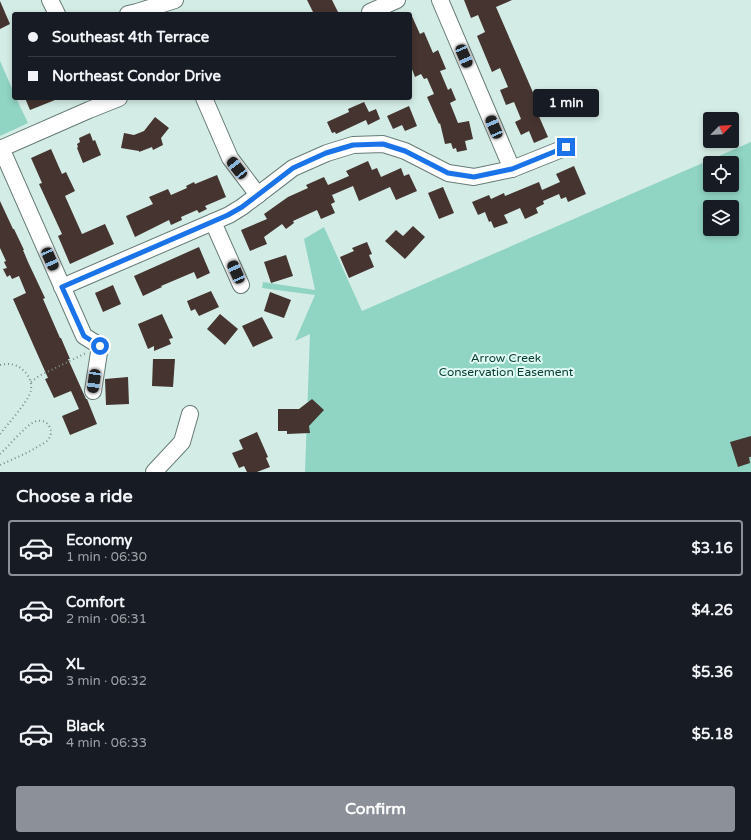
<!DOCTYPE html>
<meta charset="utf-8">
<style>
:root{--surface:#171b24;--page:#242831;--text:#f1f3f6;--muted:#9ea1a6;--line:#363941;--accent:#8c9099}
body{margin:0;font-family:"Varela Round",sans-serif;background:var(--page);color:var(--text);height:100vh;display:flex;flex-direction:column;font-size:15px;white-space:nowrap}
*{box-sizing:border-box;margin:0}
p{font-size:13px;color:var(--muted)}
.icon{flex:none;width:22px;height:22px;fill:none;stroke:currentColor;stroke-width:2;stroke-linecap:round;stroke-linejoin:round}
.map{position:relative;height:472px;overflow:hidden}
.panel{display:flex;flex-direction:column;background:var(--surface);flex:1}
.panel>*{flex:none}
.hud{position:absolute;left:12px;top:12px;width:400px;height:88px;border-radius:4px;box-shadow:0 2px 6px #0003;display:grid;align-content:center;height:88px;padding:0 16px;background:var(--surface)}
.needle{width:26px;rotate:66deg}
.tools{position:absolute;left:703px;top:112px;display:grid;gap:8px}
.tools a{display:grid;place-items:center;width:36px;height:36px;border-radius:4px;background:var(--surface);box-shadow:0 2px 6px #0003;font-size:20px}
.end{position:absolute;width:18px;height:18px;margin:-9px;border:5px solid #1a73e8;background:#fff;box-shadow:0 0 0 2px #fff}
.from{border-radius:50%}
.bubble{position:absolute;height:28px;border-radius:4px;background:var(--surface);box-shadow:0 2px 6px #0003;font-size:13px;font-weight:700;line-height:28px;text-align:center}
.car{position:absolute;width:12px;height:24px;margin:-12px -6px;border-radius:5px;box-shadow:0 0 3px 1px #0007;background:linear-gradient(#222 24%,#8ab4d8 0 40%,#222 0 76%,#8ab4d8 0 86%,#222 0)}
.hud b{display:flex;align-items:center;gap:14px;height:38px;font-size:15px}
.hud b+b{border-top:1px solid var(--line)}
.hud i{width:10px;height:10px;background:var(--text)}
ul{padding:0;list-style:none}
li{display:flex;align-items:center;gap:12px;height:56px;margin:0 8px 6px;padding:0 8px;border:2px solid transparent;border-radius:4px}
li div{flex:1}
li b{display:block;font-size:15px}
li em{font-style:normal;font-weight:700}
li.current{border-color:var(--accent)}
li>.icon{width:36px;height:36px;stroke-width:1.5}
h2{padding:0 16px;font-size:18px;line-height:48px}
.cta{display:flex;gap:8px;margin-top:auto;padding:8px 16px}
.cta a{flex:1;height:46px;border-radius:4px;background:var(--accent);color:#fff;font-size:16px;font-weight:700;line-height:46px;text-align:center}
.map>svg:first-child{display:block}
.green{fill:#90d4c3;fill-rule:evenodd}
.building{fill:#45342f}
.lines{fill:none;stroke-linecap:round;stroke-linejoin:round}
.minor-casing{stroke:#667c76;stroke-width:18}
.path{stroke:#7c8e8a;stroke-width:2;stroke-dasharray:1 3;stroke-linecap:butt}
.minor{stroke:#fff;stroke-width:16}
.route{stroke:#1a73e8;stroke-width:5}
.labels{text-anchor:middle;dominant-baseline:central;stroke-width:4;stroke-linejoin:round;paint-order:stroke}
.park-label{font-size:12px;fill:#094036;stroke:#e1faf3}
</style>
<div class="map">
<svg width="751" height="472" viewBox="0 0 751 472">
<rect width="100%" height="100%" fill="#d4ece6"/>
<g class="green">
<polygon points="0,61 14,93 14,98 16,98 28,123 0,136"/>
<path d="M751,142V472H305L310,334L295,341L315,295L262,288L263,282L315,290L304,239L324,227L362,311ZM710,163H732V185H710ZM710,207H732V229H710Z"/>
</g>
<g class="building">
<polygon points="307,0 332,0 339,14 314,14"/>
<polygon points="464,0 512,0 496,7 538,104 534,105 548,137 534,143 529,131 521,135 515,122 521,119 514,102 506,105 500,90 508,87 500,68 492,72 477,36 485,32 478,15 471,18"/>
<polygon points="0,1 10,24 0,29"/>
<polygon points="410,12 420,34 424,32 433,53 438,50 446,69 440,71 448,90 451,88 456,100 450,103 458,123 469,121 473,139 465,141 467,150 457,152 456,148 453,149 451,143 445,144 440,123 439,124 427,97 434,94 427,78 424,79 421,74 415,77 410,64"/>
<polygon points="25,98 60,98 30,110"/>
<polygon points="364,102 369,112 376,109 380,119 368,125 366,120 336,134 335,132 332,133 327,122 349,112 348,109"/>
<polygon points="409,106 417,126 405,131 402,125 393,129 387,116"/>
<polygon points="155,117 169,128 161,138 163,145 153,150 152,147 139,152 139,151 121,148 124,133 134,135 144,131"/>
<polygon points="90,133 93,141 95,140 101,155 83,163 77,148 78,147 77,144 80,142 79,138"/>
<polygon points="51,149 62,174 66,172 75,191 65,196 82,234 105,224 114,244 70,264 58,236 62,234 39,184 42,183 31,158"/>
<polygon points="368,161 372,170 377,168 381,177 401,168 404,176 409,174 417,191 396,200 390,187 359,201 353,186 332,195 335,202 331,204 335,213 321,219 317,210 293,221 294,223 286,229 282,224 264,237 267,244 250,251 241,230 267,219 264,214 288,197 308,188 306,185 324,177 328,185 349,176 346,171"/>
<polygon points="574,166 586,194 568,202 566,197 561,199 559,194 543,201 544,204 536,208 538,213 525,219 520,208 504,215 508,223 494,228 491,221 489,222 485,212 478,215 472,202 489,195 491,199 504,193 505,196 539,182 542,190 560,182 556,174"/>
<polygon points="217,175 226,197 205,206 207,209 199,213 197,210 181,217 182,220 171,225 169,220 135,237 126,216 153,204 149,197 168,189 171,195 187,188 186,186 194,182 195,184"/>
<polygon points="443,187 454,213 439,219 428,193"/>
<polygon points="0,201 13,229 14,229 24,250 23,250 28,262 45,298 43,299 60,338 61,338 70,359 68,359 86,399 87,399 97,424 70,435 62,416 79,409 71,391 54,398 45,379 48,378 13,299 26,293 19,276 12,279 10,275 7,277 3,269 7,268 4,262 6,261 0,248"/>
<polygon points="413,226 425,237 405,259 385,241 396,230 403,236"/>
<polygon points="367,242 372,254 369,255 374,267 349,278 340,257 354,251 352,248"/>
<polygon points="199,247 210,273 197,279 194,272 161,286 162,287 143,296 134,276"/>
<polygon points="286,255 293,276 271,283 264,262"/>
<polygon points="113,285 121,304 103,312 95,293"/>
<polygon points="211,291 219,307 199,316 195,309 191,311 187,301"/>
<polygon points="270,292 291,300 284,318 264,311"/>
<polygon points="162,314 173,338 169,339 171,344 154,351 154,346 148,349 138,324"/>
<polygon points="220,314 238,329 225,345 207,329"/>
<polygon points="262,317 273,338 253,347 242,326"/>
<polygon points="153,359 175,359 173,387 152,386"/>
<polygon points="128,377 129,404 106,405 105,379"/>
<polygon points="312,399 324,410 309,426 310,433 287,434 287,431 278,431 278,409 299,409"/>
<polygon points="257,432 268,457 266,458 270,467 257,472 247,472 244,466 239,468 232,453 243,449 239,440"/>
<polygon points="751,436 751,457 749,457 750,463 738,467 730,442"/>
</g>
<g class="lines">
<g class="minor-casing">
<g id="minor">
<polyline points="50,0 57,14"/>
<polyline points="440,0 512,169"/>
<polyline points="370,12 397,0"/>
<polyline points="128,14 137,12 175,0"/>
<polyline points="204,98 230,158 258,195"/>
<polyline points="1,148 84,336 100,346 93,391"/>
<polyline points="0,149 89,110 119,98"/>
<polyline points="213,222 241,285"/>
<polyline points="62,287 229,215 242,207 293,168 327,153 353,145 383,144 405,151 448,173 474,177 512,169 567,147"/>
<polyline points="154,472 182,442 190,414"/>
</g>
</g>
<g class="path">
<path d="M0,365C9,363 17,364 23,370C29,375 32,383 31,390C29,401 7,425 0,434"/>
<polyline points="31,382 39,376 86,353"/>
<path d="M0,454C9,446 24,427 34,422C46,416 57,431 47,441C43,444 38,446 34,449C23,455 11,460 0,465"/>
</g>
<use href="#minor" class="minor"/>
</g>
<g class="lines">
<polyline class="route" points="100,346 84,336 62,287 228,215 242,207 293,168 326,153 353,145 383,144 405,151 448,173 474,177 512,169 566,147"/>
</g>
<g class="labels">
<g class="park-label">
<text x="506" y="358">Arrow Creek<tspan x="506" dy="14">Conservation Easement</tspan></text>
</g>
</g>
</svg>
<div class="tools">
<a><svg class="needle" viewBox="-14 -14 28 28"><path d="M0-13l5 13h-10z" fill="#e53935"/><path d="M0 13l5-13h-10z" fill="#9ea1a6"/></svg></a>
<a><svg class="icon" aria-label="locate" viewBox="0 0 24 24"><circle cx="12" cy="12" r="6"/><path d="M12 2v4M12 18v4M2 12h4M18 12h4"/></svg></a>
<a><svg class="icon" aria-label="layers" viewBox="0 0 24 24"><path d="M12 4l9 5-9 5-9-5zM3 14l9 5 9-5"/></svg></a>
</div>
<i class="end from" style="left:100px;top:346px"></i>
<i class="end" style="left:566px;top:147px"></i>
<div class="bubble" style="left:533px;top:89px;width:66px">1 min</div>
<i class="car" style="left:464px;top:56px;rotate:157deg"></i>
<i class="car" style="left:494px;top:127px;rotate:337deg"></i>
<i class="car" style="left:237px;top:168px;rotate:322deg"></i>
<i class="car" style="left:50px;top:259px;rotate:156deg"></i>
<i class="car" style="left:236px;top:272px;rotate:336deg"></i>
<i class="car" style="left:94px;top:381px;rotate:188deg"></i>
<div class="hud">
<b><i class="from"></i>Southeast 4th Terrace</b>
<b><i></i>Northeast Condor Drive</b>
</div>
</div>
<section class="panel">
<h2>Choose a ride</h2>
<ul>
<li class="current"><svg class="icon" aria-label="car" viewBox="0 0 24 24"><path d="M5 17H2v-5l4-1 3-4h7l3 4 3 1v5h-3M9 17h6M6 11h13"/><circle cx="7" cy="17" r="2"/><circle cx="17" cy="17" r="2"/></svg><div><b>Economy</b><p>1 min · 06:30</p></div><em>$3.16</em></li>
<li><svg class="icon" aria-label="car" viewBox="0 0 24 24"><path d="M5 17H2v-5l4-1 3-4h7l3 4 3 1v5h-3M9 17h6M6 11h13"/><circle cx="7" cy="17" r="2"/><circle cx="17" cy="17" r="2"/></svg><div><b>Comfort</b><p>2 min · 06:31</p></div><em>$4.26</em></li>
<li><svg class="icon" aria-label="car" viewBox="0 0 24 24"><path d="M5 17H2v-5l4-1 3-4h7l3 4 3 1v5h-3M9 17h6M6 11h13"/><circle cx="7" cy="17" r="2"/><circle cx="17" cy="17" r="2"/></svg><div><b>XL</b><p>3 min · 06:32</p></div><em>$5.36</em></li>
<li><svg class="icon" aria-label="car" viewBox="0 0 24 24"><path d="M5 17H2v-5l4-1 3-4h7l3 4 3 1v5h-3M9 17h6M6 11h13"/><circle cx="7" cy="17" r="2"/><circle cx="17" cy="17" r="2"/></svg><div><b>Black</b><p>4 min · 06:33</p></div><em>$5.18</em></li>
</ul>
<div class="cta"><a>Confirm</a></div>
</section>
